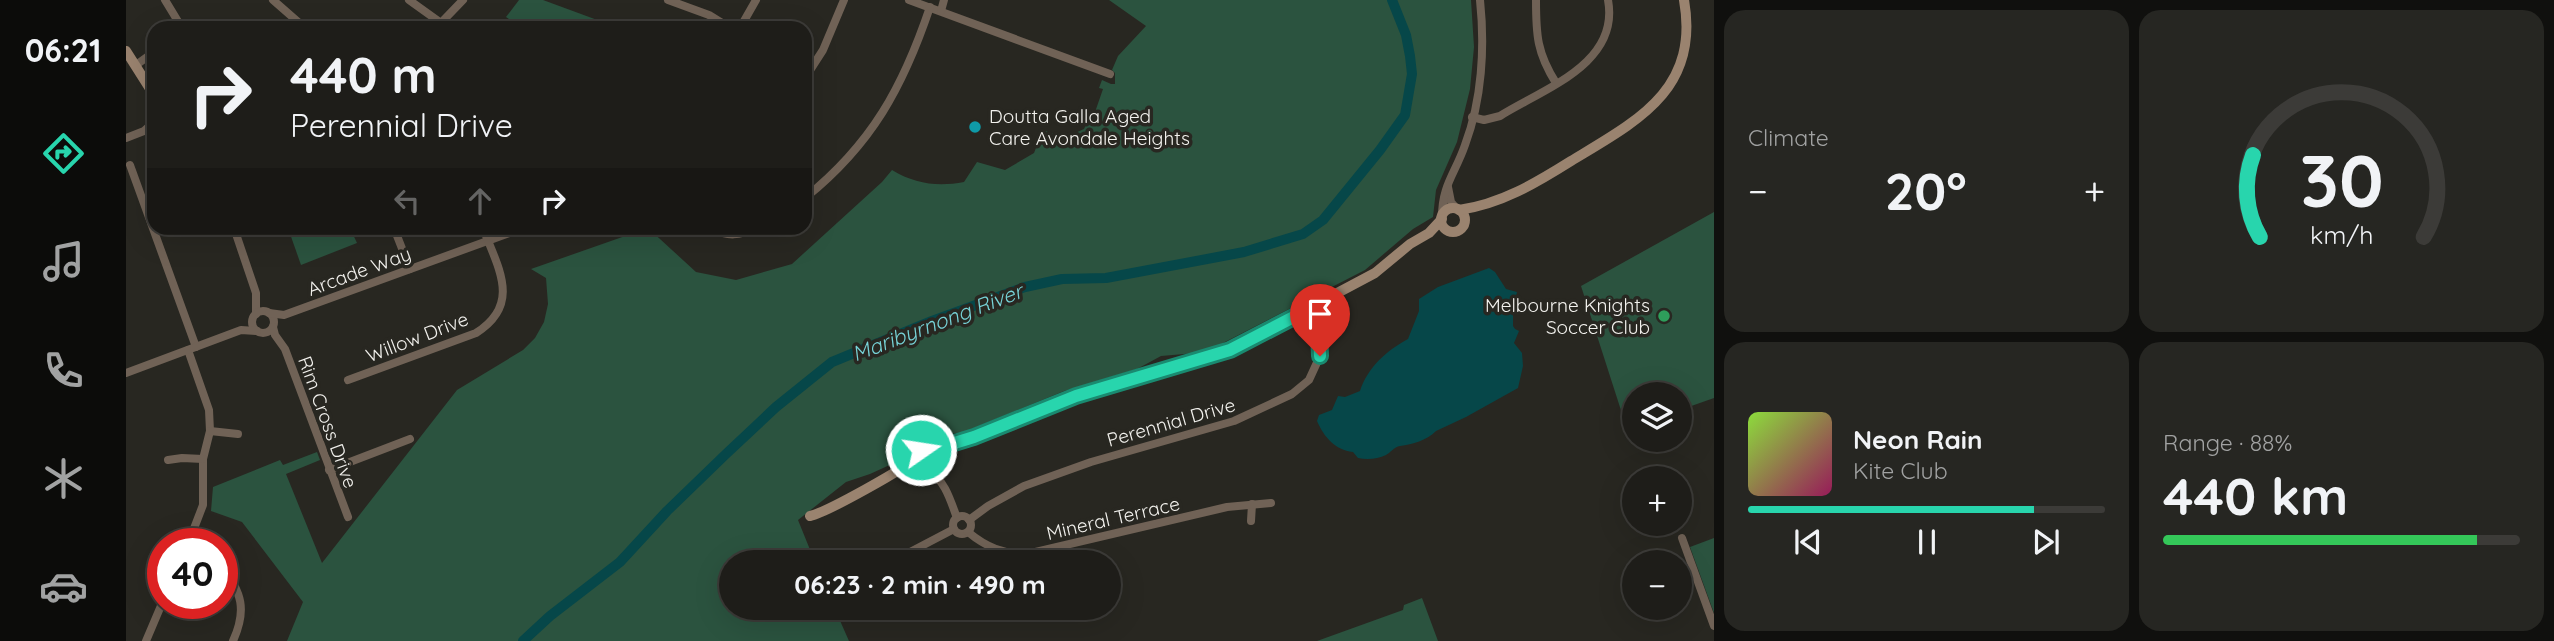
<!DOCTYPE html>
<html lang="en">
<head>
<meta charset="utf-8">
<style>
  :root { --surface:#1e1d19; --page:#262622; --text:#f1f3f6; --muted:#a1a2a2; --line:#3c3b38; --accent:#28d5ad }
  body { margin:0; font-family:Quicksand,sans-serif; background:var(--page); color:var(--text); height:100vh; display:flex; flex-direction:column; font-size:26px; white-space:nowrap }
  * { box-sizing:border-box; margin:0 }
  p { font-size:23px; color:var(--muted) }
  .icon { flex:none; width:38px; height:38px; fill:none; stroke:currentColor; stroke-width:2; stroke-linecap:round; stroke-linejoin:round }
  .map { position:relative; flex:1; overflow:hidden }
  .panel { display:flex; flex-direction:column; gap:10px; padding:10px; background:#10100e; width:840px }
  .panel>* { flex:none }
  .banner { position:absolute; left:21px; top:21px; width:665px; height:214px; border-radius:21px; box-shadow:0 7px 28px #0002,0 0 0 2px var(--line); background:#1e1d19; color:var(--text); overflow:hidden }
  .fabs { position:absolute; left:1496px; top:382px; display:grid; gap:14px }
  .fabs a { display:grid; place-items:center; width:70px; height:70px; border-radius:50%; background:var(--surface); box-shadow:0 7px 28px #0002,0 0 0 2px var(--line); font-size:35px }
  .speed { position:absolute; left:21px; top:528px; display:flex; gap:14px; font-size:35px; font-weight:700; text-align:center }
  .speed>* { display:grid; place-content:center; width:91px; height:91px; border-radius:50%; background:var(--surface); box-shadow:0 7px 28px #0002,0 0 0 2px var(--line); line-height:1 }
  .speed .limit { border:10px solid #d22; background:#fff; color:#111 }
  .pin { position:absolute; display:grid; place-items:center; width:60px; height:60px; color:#fff; margin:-72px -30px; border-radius:50% 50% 50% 0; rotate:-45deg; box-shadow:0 0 7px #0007 }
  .pin .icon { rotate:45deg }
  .me { position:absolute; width:77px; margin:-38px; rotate:77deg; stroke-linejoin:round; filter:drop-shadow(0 0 5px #0008) }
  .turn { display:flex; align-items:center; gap:24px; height:147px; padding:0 28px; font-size:32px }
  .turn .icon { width:91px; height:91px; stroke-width:2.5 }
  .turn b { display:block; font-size:49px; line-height:60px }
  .lanes { display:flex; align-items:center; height:66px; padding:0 28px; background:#0003; justify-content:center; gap:35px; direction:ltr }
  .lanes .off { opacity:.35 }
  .big { font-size:52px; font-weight:700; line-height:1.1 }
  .panel .tile { flex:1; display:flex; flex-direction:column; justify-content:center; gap:10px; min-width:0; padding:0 24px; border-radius:21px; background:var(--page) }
  .panel .dial { align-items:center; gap:0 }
  .dial svg { height:182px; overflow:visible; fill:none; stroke:var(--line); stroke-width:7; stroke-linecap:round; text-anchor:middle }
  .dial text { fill:var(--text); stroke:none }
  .song { display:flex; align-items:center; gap:21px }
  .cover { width:84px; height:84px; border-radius:10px; background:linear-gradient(135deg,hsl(90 70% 55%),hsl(330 70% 35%)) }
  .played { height:7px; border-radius:4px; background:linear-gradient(90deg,var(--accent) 80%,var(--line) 80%) }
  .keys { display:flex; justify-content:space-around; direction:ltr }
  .heat { display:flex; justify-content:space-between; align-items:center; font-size:38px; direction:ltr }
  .charge { height:10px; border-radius:5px; background:linear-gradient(90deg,#34c759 88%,var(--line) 0) }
  .panel .tiles { flex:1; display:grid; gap:10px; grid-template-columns:repeat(2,1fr) }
  .trip { position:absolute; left:593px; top:550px; width:402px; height:70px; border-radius:35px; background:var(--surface); box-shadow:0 7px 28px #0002,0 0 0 2px var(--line); font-weight:700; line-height:70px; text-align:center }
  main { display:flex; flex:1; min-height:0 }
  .menu { display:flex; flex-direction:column; width:126px; justify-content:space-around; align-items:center; background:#0c0c0a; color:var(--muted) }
  .menu .icon { width:49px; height:49px }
  .menu .active { color:var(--accent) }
  .menu b { font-size:32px; color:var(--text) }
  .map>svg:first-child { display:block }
</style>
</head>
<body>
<main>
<nav class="menu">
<b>06:21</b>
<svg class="icon active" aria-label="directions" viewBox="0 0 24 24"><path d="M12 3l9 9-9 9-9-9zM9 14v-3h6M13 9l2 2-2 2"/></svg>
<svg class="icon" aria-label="music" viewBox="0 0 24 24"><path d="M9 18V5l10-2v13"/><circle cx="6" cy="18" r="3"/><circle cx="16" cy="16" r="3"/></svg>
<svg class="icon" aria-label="phone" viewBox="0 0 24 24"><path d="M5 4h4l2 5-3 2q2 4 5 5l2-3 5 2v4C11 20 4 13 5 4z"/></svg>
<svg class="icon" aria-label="climate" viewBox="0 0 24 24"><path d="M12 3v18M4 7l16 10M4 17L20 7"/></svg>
<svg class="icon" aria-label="car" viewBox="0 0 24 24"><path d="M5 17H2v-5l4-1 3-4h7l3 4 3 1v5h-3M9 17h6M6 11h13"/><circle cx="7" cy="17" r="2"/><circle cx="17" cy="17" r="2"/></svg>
</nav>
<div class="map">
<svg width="1588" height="641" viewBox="0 0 1588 641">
  <rect width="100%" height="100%" fill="#282721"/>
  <g fill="#2b533f">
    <polygon points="393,0 417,0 493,28 396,28 380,17"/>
    <path d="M983 0H1345L1348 47 1344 89 1331 142 1310 190 1307 217 1287 229 1239 270 1095 344 1070 353 1035 356 1011 369 938 391 838 432 794 439 779 458 744 474 720 482 672 520 689 562H606V607H708L723 641H161L177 602 116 522 85 511 87 487 154 460 157 465 191 452 194 460 160 474 196 563 331 390 397 350 409 338 418 322 422 304 420 278 405 269 522 228 570 272 610 280 666 264 756 182 766 170C789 184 812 187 838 182L851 162 879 170 908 153 917 130 938 138 958 129 965 114 968 115 977 89 973 88 976 80 985 84H989V73L986 70 992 56 1020 26Z"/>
    <polygon points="1588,212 1588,398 1554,410 1554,394 1508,394 1508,427 1501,429 1455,286"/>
    <polygon points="162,228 224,228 231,243 175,265"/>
    <polygon points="1588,538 1588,613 1564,547"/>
    <polygon points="1296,598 1312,641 1191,641 1277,610 1278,605"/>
  </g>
  <path fill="#064749" d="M1363 268 1369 272 1380 289 1391 292 1387 309V326L1389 329 1393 331 1388 343 1396 353 1397 366 1392 388 1340 417 1310 431C1300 441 1287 444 1274 446 1268 447 1264 453 1260 455 1252 459 1241 460 1232 458L1227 452C1209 450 1198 437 1191 421L1193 415 1206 410 1212 396 1219 397 1234 391C1242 367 1260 351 1282 339L1293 311V299L1312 287Z"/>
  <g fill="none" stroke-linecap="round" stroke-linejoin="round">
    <polyline stroke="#064749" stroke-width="10" points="397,641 424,616 494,562 541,511 600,454 650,407 706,362 806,321 899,287 936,279 980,278 1118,252 1177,234 1197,220 1254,150 1279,115 1286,74 1284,56 1280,35 1266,0"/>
    <g stroke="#706256" stroke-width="8">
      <polyline points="39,0 56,28"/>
      <polyline points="147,0 179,28"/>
      <polyline points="283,0 322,28"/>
      <polyline points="542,0 583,15 604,28"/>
      <polyline points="783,0 984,74"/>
      <path d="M1410 0C1410 35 1411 53 1430 83"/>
      <polyline points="815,11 818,0"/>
      <polyline points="310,28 337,0"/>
      <polyline points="614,28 630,0"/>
      <polyline points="10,65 28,52"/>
      <polyline points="679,78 697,50 718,0"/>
      <path d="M1346 117 1358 120 1374 116C1417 89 1494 64 1482 0"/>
      <polyline points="0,138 18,131 28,122"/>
      <polyline points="4,165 70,347"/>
      <polyline points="1322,187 1325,202 1331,209"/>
      <path d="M679 198C746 144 777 87 804 7"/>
      <path d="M1316 217C1316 185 1329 174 1339 145 1356 100 1359 47 1354 0"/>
      <polyline points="108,228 130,293 130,314"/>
      <polyline points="268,228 284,269"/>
      <path d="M585 228C601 237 614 236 631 228"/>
      <circle cx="137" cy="322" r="11"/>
      <polyline points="143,313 158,315 397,228"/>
      <polyline points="147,327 149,335 159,349 222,517"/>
      <polyline points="62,350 83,410 84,431 77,459 77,505 62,544"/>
      <polyline points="0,373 115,330 131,331"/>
      <path d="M222 380 350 333C396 304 372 268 357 228"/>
      <polyline points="84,431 112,434"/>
      <polyline points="42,460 56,458 77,459"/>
      <polyline points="203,470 284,439"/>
      <path d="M803 471C819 480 825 502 831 518"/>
      <circle cx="836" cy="525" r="9"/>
      <polyline points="843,520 862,506 898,486 965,462 1108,421 1166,394 1183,380 1194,356 1193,331 1183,309"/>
      <polyline points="1125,521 1126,504"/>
      <path d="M842 532C860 547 877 554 901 554L1101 507 1145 503"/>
      <polyline points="65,537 77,544"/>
      <polyline points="1556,538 1588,626"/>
      <polyline points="921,550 924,562"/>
      <polyline points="765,562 828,529"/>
      <path d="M96 566C116 593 121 610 107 641"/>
      <polyline points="20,641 37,601"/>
    </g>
    <g stroke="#9a836f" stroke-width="10">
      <polyline points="0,51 28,95"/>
      <circle cx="1327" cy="220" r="12"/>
      <path d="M1333 210C1375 204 1410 183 1445 161 1511 121 1574 90 1558 0"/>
      <polyline points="811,446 848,437 950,396 1104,350 1249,273 1284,244 1303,233 1316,219"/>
      <path d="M778 470C783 469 789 467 794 467 803 469 806 473 815 467L819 456 811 446C801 443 794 449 793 459L800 469"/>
      <path d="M684 516C699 513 783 467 793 455"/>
    </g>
  </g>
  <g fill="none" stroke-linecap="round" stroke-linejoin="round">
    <defs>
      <polyline id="route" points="795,450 802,446 822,445 848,437 950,396 1104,350 1183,309 1193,331 1194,356"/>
    </defs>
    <use href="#route" stroke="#1a8a70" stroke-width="18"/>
    <use href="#route" stroke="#28d5ad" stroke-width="12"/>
  </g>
  <circle fill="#0f9aa8" stroke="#282721" stroke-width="2.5" cx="849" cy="127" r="7"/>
  <circle fill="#2e9e5b" stroke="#282721" stroke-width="2.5" cx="1538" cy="316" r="7"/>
  <g text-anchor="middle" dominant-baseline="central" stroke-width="7" stroke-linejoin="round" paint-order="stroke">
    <g font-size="19" fill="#f3f2ee" stroke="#282721" text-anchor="start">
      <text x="863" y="116">Doutta Galla Aged<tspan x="863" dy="22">Care Avondale Heights</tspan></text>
      <text x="1524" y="305" text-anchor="end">Melbourne Knights<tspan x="1524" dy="22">Soccer Club</tspan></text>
    </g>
    <g font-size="19" fill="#f3f2ee" stroke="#282721">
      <text transform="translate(233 271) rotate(-20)">Arcade Way</text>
      <text transform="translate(291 337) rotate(-21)">Willow Drive</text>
      <text transform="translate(202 422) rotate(70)">Rim Cross Drive</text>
      <text transform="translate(1045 422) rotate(-16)">Perennial Drive</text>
      <text transform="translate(987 518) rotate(-13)">Mineral Terrace</text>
    </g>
    <g font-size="21" font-style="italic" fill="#77d4d8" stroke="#282721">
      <text transform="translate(811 322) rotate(-21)">Maribyrnong River</text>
    </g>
  </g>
</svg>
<div class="fabs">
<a><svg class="icon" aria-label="layers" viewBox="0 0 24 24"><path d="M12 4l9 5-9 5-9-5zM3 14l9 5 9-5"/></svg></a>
<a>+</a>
<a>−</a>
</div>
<div class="speed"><div class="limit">40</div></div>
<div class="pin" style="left:1194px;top:356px;background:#d93025"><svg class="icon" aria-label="arrive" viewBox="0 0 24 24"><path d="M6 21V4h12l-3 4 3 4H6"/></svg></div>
<svg class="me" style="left:795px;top:450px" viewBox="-20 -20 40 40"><circle r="17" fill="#28d5ad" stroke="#fff" stroke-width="3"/><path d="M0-11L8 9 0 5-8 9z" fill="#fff"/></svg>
<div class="trip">06:23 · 2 min · 490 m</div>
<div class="banner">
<div class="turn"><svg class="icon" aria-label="right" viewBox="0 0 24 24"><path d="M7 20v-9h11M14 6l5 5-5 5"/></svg><div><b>440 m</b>Perennial Drive</div></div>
<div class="lanes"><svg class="icon off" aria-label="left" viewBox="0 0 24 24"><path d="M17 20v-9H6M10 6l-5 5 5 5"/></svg><svg class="icon off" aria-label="ahead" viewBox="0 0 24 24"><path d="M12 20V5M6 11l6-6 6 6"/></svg><svg class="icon" aria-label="right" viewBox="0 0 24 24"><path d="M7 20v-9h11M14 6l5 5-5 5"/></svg></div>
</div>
</div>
<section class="panel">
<div class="tiles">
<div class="tile"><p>Climate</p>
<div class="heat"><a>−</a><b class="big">20°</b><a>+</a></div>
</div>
<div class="tile dial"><svg viewBox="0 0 100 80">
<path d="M14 69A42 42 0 1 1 86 69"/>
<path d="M14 69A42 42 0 0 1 11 33" stroke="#28d5ad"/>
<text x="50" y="56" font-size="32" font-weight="700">30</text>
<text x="50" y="72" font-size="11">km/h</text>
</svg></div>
<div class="tile">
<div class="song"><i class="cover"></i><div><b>Neon Rain</b><p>Kite Club</p></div></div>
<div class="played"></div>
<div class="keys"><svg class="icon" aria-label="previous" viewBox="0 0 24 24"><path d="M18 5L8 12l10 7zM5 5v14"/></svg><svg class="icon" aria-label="pause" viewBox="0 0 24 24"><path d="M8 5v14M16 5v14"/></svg><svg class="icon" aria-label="next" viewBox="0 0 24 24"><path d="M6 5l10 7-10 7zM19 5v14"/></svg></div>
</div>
<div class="tile"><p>Range · 88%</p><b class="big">440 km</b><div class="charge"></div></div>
</div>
</section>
</main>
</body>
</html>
